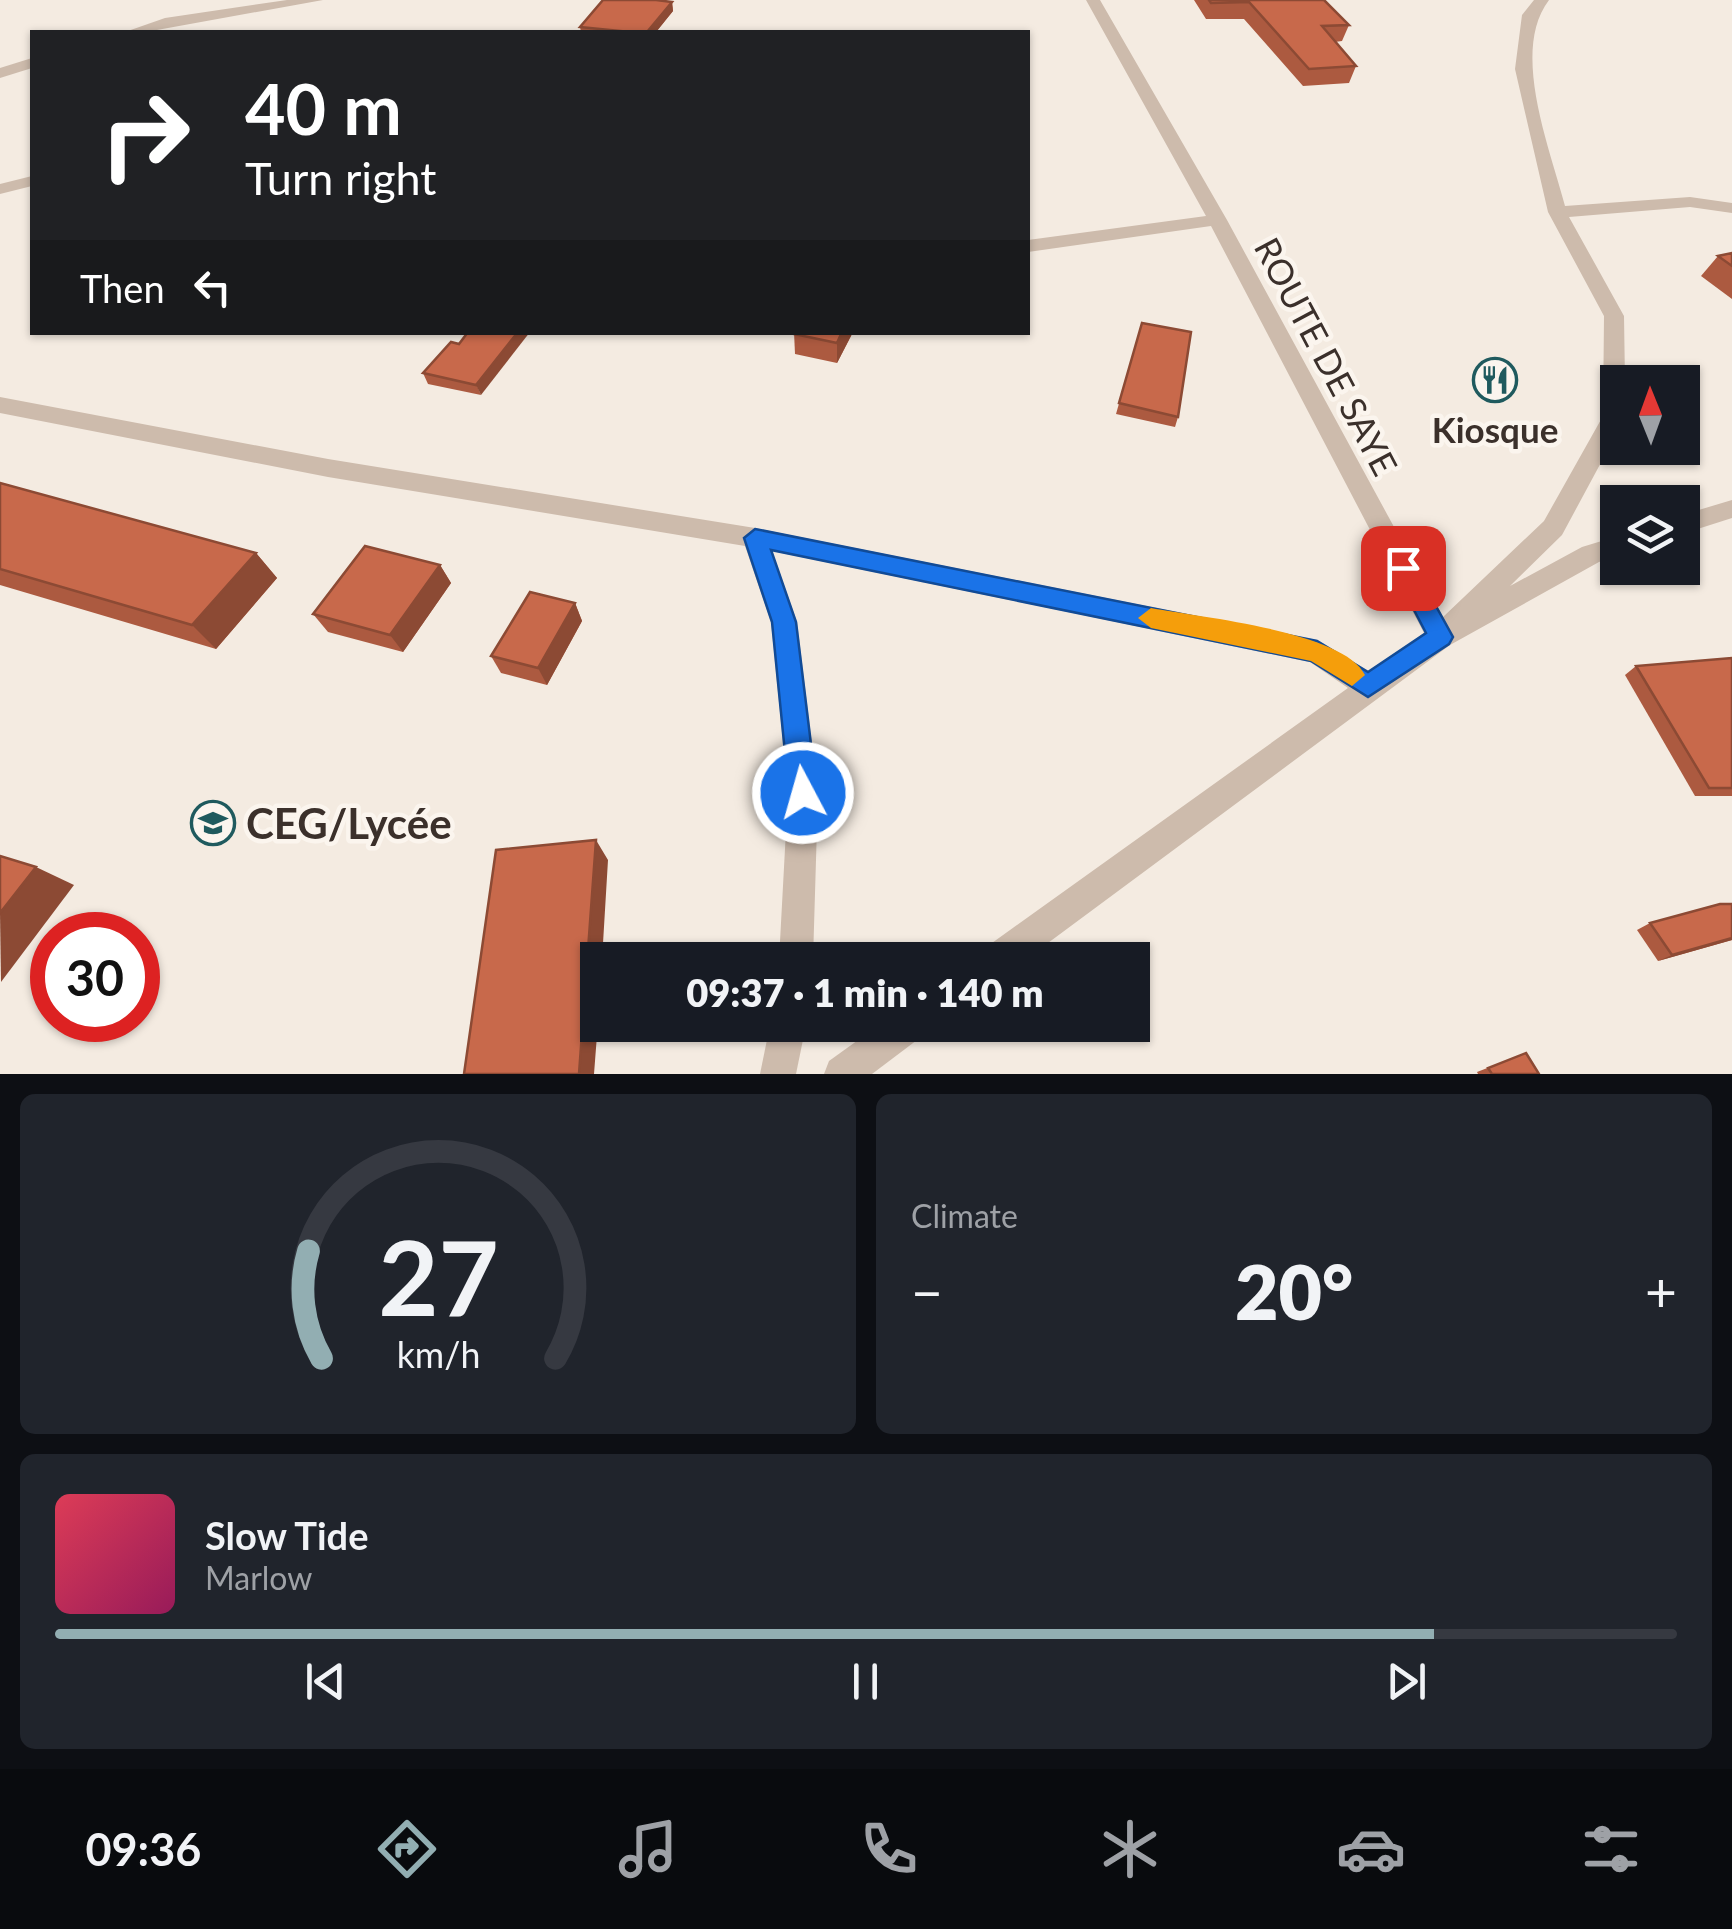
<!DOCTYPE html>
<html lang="en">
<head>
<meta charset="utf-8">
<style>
  :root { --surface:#171b24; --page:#20242c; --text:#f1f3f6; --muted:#9ea1a6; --line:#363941; --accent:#92aeb2 }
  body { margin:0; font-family:Lato,sans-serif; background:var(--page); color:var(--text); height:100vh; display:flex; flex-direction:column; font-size:38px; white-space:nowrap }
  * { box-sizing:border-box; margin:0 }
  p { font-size:32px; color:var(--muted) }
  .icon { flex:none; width:55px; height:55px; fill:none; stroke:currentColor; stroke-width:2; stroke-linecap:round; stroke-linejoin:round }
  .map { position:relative; height:1074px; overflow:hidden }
  .side { display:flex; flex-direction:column; gap:20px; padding:20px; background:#0d0f14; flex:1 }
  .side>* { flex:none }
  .banner { position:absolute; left:30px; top:30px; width:1000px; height:305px; border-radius:0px; box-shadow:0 2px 8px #0004; background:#202124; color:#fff; overflow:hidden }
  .needle { width:65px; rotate:359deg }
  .controls { position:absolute; left:1600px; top:365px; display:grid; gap:20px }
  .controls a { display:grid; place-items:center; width:100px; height:100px; border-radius:0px; background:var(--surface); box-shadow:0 2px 8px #0004; font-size:50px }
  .speed { position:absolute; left:30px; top:912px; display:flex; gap:20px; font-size:50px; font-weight:700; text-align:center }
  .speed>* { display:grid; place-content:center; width:130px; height:130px; border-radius:50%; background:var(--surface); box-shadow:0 2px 8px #0004; line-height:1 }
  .speed .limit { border:15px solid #d22; background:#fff; color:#111 }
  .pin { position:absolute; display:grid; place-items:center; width:85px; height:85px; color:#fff; margin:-42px; border-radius:20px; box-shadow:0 5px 15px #0006 }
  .me { position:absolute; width:110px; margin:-55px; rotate:354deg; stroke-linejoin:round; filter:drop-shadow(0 0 8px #0008) }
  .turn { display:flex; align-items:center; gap:35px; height:210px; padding:0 50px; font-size:45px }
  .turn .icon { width:130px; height:130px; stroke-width:2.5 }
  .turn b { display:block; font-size:70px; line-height:85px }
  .then { display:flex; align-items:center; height:95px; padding:0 50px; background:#0003; gap:20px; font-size:38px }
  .big { font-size:75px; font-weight:800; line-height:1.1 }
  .side .card { flex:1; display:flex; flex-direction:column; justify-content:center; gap:15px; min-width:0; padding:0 35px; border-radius:15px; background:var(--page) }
  .side .dial { align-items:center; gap:0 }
  .dial svg { height:260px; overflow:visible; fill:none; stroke:var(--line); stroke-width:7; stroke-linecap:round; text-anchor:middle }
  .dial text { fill:var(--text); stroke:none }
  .song { display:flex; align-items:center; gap:30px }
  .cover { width:120px; height:120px; border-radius:15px; background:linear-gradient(135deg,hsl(350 70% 55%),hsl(330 70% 35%)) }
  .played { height:10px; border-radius:5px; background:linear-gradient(90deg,var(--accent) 85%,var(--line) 85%) }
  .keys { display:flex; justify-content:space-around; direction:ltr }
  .heat { display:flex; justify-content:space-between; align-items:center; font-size:55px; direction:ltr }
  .side .tiles { flex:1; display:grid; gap:20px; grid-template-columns:1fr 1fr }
  .card:last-child { grid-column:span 2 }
  .trip { position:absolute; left:580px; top:942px; width:570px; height:100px; border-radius:0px; background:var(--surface); box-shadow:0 2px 8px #0004; font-weight:800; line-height:100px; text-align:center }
  .tab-bar { display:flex; height:160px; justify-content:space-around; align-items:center; background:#090b0e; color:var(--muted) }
  .tab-bar .icon { width:70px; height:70px }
  .tab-bar .active { color:var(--accent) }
  .tab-bar b { font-size:45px; color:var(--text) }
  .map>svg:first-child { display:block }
</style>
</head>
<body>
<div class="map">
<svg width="1732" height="1074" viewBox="0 0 1732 1074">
  <rect width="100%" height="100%" fill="#f4ebe1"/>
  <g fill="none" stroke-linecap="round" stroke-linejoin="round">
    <g fill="#cdbbac" fill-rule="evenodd">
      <polygon points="287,0 323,0 146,32 125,32 165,18"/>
      <path d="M1086 0H1100L1227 220 1443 617 1544 521 1603 416 1604 316 1548 212 1515 69 1522 15 1534 0H1549C1510 51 1550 148 1565 206L1690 197 1732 203V213L1690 207 1569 217 1624 316 1625 382H1618V431L1562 535 1510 586 1582 547 1618 536V556L1599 562 1450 645 1025 960H980L985 948 1348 688 1310 662 772 551 797 622 818 793 813 960H779L788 793 771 622 745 546 328 477 0 413V397L328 459 755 528 1317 640 1370 672 1424 633 1211 226 1028 252V240L1206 216Z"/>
      <polygon points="32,58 32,68 0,78 0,68"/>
      <polygon points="32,176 32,186 0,194 0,184"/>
      <polygon points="1732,500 1732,518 1682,534 1682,515"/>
      <polygon points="770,1025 806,1025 796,1074 760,1074"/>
      <polygon points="879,1025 927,1025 921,1037 872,1074 824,1074 829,1061"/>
    </g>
  </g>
  <g fill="#ac5a40">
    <polygon points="1194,0 1324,0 1349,25 1342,41 1335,42 1356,66 1349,83 1303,86 1244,19 1206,19"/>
    <polygon points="672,2 673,11 656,32 581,32 580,27"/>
    <polygon points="1732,253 1732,299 1701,276 1718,256"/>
    <polygon points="1142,323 1178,417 1175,427 1116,414"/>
    <polygon points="794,332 853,332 837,363 795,354"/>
    <polygon points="459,344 481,395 428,384 423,373"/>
    <polygon points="0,483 256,553 277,578 216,649 0,585"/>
    <polygon points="440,565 451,583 403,652 328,632 313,614"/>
    <polygon points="575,603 582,621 547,685 501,673 491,656"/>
    <polygon points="1732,658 1732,796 1695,796 1625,675 1636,666"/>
    <polygon points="1732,904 1732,940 1658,961 1637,930 1650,923"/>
    <polygon points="1526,1053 1539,1074 1478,1074 1477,1072"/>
  </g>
  <g fill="#8c4a34">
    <polygon points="672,2 673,11 656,32 647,32"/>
    <polygon points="518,332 530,332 481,395 476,385"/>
    <polygon points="842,332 853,332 837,363 837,343"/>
    <polygon points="256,553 277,578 216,649 192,625"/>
    <polygon points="440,565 451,583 403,652 390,635"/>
    <polygon points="575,603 582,621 547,685 538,668"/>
    <polygon points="596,840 608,860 602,960 598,960 598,1022 594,1074 579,1074"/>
    <polygon points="36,867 74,885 1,982 0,913"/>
    <polygon points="1732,938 1732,940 1658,961 1672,955"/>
  </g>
  <g fill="#c8694b" stroke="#8c4a34" stroke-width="2.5">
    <polygon points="603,0 656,0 672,2 647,32 630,32 580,27"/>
    <polygon points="1209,0 1324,0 1349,25 1322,26 1356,66 1309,69 1249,2 1211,3"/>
    <polygon points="1732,253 1732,266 1718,256"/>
    <polygon points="1142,323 1191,332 1178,417 1119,403"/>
    <polygon points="468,332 518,332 476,385 423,373 451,342 459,344"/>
    <polygon points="794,332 842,332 837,343 794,334"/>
    <polygon points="0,483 256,553 192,625 0,569"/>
    <polygon points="365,546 440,565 390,635 313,614"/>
    <polygon points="530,592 575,603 538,668 491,656"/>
    <polygon points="1732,658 1732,788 1709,788 1636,666"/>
    <polygon points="596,840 579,1074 464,1074 496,850"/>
    <polygon points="0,856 36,867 0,913"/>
    <polygon points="1720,904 1732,904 1732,938 1672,955 1650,923"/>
    <polygon points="1526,1053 1539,1074 1492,1074 1488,1068"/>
  </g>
  <polygon fill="#1a73e8" stroke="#114b97" stroke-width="2.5" points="755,529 1317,641 1368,672 1426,633 1392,568 1403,558 1411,561 1453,637 1449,644 1368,697 1311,661 771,550 796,622 817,793 813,803 803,806 793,803 789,793 772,622 744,538"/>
  <path fill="#f59e0b" d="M1151 608C1198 617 1344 631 1365 675L1352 686 1311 661 1151 628 1138 618Z"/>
  <defs>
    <symbol id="restaurant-ring" viewBox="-11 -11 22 22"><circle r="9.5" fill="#fbf5ee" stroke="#1f5a5e" stroke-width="1.5"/><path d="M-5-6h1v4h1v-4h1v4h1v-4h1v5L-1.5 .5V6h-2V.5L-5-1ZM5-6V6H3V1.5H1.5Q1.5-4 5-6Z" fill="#1f5a5e"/></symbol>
    <symbol id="school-ring" viewBox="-11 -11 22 22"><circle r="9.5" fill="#fbf5ee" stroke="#1f5a5e" stroke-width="1.5"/><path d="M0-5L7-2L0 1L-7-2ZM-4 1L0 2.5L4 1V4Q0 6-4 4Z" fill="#1f5a5e"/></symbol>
  </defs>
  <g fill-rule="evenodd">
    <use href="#restaurant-ring" x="1470" y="355" width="50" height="50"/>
    <use href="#school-ring" x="188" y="798" width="50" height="50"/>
  </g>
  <g text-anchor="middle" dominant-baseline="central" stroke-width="9" stroke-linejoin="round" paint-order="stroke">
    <g font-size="35" fill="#3b302b" stroke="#fbf5ee">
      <text transform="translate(1327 356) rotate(62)">ROUTE DE SAYE</text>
    </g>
    <g font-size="35" font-weight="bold" fill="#3b302b" stroke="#fbf5ee">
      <text x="1495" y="429">Kiosque</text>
    </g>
    <g font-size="42" font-weight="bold" fill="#3b302b" stroke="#fbf5ee" text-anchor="start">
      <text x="246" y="823">CEG/Lycée</text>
    </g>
  </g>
</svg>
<div class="controls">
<a><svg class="needle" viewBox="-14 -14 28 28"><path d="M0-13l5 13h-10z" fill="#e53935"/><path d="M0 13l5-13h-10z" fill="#9ea1a6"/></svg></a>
<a><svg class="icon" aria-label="layers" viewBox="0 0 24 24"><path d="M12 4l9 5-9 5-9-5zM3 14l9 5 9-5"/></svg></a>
</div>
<div class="speed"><div class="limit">30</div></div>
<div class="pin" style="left:1403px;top:568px;background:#d93025"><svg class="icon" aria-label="arrive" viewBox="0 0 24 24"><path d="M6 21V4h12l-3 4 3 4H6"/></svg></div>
<svg class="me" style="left:803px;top:793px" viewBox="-20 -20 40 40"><circle r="17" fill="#1a73e8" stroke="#fff" stroke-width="3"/><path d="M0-11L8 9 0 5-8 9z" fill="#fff"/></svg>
<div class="trip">09:37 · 1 min · 140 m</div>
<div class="banner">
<div class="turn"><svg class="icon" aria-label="right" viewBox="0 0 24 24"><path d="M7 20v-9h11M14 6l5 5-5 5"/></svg><div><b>40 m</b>Turn right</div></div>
<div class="then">Then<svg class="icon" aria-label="left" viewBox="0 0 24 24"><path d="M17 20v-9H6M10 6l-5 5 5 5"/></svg></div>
</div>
</div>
<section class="side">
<div class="tiles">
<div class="card dial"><svg viewBox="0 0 100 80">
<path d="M14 69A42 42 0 1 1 86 69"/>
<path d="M14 69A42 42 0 0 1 10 36" stroke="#92aeb2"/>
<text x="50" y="56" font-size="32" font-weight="700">27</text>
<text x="50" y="72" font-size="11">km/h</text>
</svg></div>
<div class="card"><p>Climate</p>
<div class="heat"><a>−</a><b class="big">20°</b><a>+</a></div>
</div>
<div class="card">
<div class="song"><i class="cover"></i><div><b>Slow Tide</b><p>Marlow</p></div></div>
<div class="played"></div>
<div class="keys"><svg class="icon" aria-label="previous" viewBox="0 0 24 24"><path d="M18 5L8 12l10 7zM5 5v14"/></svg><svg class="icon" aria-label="pause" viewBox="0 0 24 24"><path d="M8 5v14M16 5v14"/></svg><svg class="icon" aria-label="next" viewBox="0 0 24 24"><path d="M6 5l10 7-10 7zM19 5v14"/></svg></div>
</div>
</div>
</section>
<nav class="tab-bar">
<b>09:36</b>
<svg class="icon active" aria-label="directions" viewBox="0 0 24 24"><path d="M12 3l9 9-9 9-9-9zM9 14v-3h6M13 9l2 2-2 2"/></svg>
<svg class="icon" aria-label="music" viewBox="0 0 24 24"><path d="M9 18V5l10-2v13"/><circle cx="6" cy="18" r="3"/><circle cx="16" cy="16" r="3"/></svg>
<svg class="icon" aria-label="phone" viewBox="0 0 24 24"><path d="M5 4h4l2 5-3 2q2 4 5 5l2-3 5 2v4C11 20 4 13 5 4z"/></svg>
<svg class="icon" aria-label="climate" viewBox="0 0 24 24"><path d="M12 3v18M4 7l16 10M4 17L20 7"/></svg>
<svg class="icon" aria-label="car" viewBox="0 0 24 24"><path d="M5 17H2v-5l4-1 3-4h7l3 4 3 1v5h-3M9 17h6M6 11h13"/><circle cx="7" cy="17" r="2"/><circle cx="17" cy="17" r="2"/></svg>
<svg class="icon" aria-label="filters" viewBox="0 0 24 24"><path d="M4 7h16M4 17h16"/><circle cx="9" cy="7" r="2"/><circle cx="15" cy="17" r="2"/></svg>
</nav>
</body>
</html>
